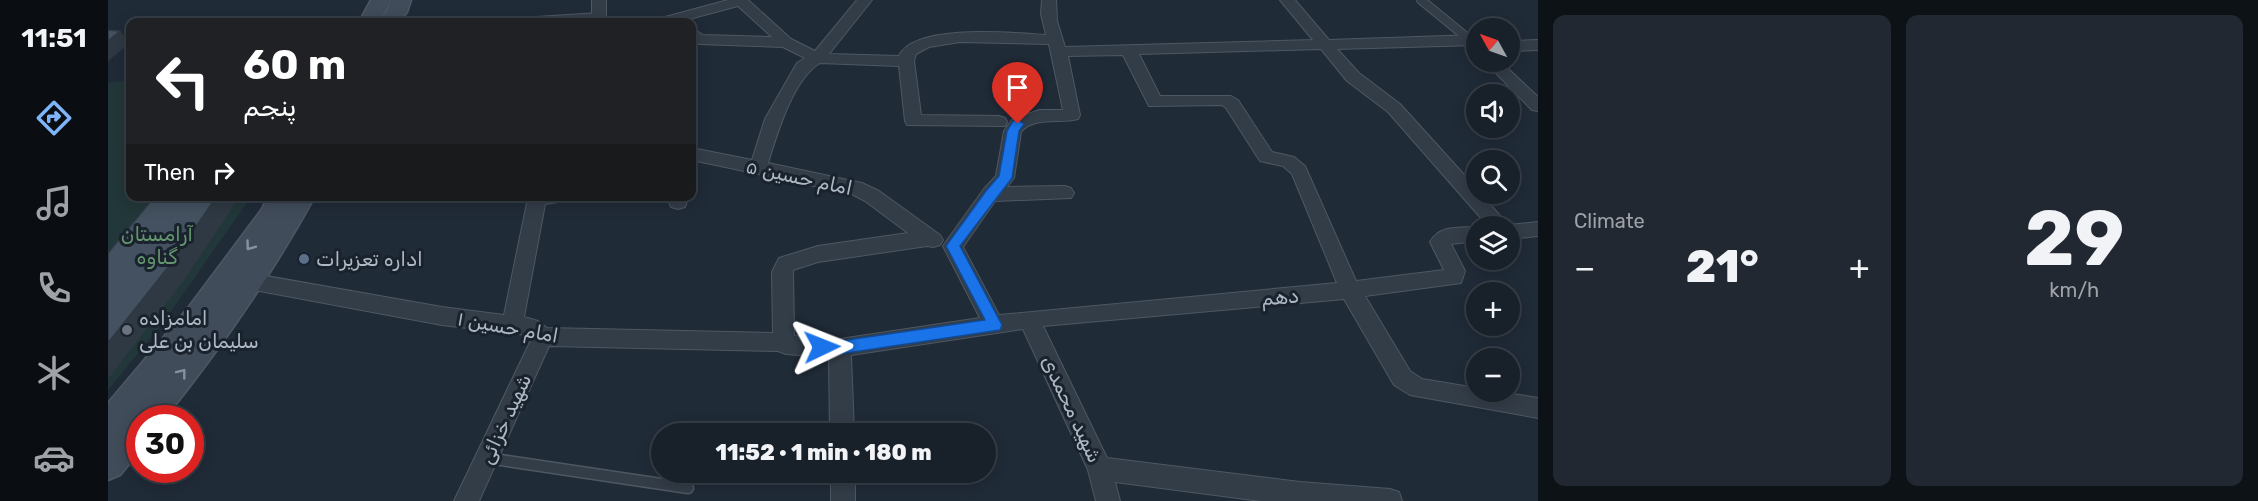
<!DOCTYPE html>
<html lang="en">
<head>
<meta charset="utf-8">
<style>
  :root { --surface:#18202a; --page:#212832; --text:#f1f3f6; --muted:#9fa3a8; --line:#363e47; --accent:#7eb5f9 }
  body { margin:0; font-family:Rubik,"Noto Sans Arabic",sans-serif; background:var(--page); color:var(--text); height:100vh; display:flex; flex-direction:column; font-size:22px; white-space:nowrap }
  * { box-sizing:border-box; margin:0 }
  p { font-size:20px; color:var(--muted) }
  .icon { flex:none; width:33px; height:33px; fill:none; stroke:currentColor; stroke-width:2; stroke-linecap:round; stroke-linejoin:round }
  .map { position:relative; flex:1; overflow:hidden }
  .details { display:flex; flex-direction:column; gap:15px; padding:15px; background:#0d1217; width:720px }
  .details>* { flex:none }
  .guide { position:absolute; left:18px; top:18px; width:570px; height:183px; border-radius:12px; box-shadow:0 3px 15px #0003,0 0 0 2px var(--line); background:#202124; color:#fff; overflow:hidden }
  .needle { width:39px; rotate:310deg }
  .controls { position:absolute; left:1358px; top:18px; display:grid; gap:12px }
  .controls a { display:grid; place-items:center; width:54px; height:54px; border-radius:50%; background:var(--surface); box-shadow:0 3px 15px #0003,0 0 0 2px var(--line); font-size:30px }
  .speed { position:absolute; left:18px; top:405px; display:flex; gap:12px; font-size:30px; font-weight:700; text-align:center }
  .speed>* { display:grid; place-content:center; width:78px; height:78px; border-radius:50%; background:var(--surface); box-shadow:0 3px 15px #0003,0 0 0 2px var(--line); line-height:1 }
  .speed .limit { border:9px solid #d22; background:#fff; color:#111 }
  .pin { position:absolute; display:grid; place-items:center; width:51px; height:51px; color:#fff; margin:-62px -26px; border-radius:50% 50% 50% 0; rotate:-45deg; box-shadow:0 0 6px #0007 }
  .pin .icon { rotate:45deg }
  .me { position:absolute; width:66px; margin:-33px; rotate:88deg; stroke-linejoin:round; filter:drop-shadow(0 0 4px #0008) }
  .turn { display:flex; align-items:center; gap:21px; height:126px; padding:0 18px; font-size:27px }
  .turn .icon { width:78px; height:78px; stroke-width:2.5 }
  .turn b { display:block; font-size:42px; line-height:51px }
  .then { display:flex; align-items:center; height:57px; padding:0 18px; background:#0003; gap:12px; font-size:22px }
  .big { font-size:45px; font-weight:800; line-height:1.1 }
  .details .card { flex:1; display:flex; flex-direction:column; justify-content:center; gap:9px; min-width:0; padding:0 21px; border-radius:12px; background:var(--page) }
  .details .dial { align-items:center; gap:0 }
  .dial b { font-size:78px; line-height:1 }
  .heat { display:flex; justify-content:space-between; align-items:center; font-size:33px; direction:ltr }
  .details .tiles { flex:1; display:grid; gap:15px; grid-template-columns:repeat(2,1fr) }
  .trip { position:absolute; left:543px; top:423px; width:345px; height:60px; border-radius:30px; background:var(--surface); box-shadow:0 3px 15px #0003,0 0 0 2px var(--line); font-weight:800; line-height:60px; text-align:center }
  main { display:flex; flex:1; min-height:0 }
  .tab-bar { display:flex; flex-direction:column; width:108px; justify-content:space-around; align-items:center; background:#0a0d11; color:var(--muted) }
  .tab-bar .icon { width:42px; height:42px }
  .tab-bar .on { color:var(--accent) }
  .tab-bar b { font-size:27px; color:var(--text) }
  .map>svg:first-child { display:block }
</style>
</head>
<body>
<main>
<nav class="tab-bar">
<b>11:51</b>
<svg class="icon on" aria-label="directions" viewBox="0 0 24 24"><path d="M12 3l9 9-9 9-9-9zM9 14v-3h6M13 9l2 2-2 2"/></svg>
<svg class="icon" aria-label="music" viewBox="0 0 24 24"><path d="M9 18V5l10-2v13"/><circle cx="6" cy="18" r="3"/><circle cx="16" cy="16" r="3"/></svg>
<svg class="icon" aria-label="phone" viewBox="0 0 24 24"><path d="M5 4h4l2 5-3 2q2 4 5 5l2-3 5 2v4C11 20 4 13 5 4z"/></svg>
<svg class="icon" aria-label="climate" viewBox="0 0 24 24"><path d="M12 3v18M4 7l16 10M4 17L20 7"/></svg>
<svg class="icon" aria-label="car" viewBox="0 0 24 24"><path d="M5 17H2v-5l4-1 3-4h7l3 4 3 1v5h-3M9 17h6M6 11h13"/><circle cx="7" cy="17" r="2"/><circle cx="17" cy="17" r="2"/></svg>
</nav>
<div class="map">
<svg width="1430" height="501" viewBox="0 0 1430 501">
  <rect width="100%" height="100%" fill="#202b38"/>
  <polygon fill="#223739" points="22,80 22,196 143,197 54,324 0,390 0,83"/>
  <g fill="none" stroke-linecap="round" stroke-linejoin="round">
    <defs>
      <g id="lane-far1">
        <polyline points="1313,0 1362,40"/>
        <polyline points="413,22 491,17"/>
      </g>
      <polyline id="lane" points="379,458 580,488"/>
      <g id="street">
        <rect x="484" y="0" width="14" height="22"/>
        <path d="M620 0H640L683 39 707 51 749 0H764L721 54 791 56C806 23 906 33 938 35L933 14 934 0H948L949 21 957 47 1205 40 1172 0H1187L1221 40 1368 35V45L1229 49 1251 73 1292 104 1368 188V194H1373L1400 225 1430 222V236L1401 239V226H1380L1280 112 1239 81 1213 49 1031 54 1052 96H1123L1130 100 1164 152 1186 157 1197 166 1248 281 1336 270 1322 242C1331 225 1351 228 1368 227V241L1343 244 1357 271 1353 283 1257 296 1302 371 1314 379 1368 388V392H1392L1430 398V418L1302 395 1286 385 1236 299 935 326 999 458 1192 482 1282 489 1291 492 1294 501H1153L1007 482 1012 501H988L980 470 915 329 743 355 746 434H722L721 357 678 354 670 351 441 346 371 501H346L423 340 418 335 334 325 141 289 134 287 131 281 134 275 141 273 334 307 396 315 420 198 458 196 456 201 437 204 416 317 430 321 439 328 665 333 664 272 671 258 710 246 800 233 757 201 744 194 584 160V148L644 160 657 119 689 63 697 58 675 47 591 44 584 40V28L595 35 664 37 630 6 570 22H548L550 19ZM852 42 941 44 955 110H931L904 120 896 131 888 176 876 189 835 246 872 318 732 339 686 336 685 270 710 262 819 246 825 247 832 245 835 240 832 235 771 191 754 183 660 163C669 134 685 79 712 63L791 66 797 121 799 125 897 126 899 122 897 118 891 116 813 115 806 61 808 54 821 47ZM1015 55 1041 106 1114 105 1118 108 1152 161 1175 166 1184 174 1229 283 891 315 855 247 887 201 963 198 966 193 963 188 957 186 899 187 906 178 913 132C926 116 952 124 970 119L972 115 960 56Z"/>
        <polygon points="1430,40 1430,50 1401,51 1401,41"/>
        <polygon points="1377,62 1393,62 1430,97 1430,111 1424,110"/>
        <polygon points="563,196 581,196 577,207 570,209 563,207 561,202"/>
        <rect x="723" y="472" width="24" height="29"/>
      </g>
      <g id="secondary">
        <polygon points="263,0 283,0 273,19 279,11 283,0 303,0 299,12 291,22 251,22"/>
        <path d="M160 196H207C164 275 113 348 57 418H32V451L12 475 0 480V403L80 308 154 209Z"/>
      </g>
    </defs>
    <use href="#lane-far1" stroke="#4e5863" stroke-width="10"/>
    <use href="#lane" stroke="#4e5863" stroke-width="13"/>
    <use href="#street" stroke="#4e5863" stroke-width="2"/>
    <use href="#secondary" stroke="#4e5863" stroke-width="3"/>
    <use href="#lane-far1" stroke="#333d48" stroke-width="8"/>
    <use href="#lane" stroke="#333d48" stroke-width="10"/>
    <use href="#street" fill="#333d48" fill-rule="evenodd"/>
    <use href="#secondary" fill="#414c5b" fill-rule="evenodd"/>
  </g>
  <g fill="#2f3943">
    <polygon points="12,31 22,43 0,61 0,41"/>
    <polygon points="109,196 132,196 76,280 0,379 0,343"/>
  </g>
  <g fill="#435160" stroke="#2f3943" stroke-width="1.5">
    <polygon points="0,30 12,31 0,41"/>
    <polygon points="47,196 109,196 61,266 0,343 0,253"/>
  </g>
  <defs><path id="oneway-chevron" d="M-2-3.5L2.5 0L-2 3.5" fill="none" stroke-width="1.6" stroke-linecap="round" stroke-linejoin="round" transform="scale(1.5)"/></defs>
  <g stroke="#8792a0">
    <use href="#oneway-chevron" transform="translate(142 246) rotate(126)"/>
    <use href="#oneway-chevron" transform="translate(74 373) rotate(-52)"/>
  </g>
  <polygon fill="#1a73e8" stroke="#114b97" stroke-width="1.5" points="910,120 916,124 911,131 904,178 852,246 894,325 892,330 732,354 709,351 706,347 709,342 732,341 877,320 838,246 878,191 891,176 899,131 905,121"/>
  <circle fill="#5c6f8a" stroke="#19222d" stroke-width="2" cx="196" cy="259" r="6"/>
  <circle fill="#6b7280" stroke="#19222d" stroke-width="2" cx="19" cy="330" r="6"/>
  <g text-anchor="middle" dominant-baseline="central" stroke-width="6" stroke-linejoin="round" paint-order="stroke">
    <g font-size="20" fill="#adb8c5" stroke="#19222d">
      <text transform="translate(691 177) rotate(12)">امام حسین ۵</text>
      <text transform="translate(1172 297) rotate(-5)">دهم</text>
      <text transform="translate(400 327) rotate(10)">امام حسین ۱</text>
      <text transform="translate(964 409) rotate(65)">شهید محمدی</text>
      <text transform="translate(397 419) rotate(-65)">شهید خزائی</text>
    </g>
    <g font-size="20" fill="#65966d" stroke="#19222d">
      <text x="49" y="234">آرامستان<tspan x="49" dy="23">گناوه</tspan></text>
    </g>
    <g font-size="20" fill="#adb8c5" stroke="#19222d" text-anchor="start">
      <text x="208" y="259">اداره تعزیرات</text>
      <text x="31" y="318">امامزاده<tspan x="31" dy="23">سلیمان بن علی</tspan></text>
    </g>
  </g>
</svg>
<div class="controls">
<a><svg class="needle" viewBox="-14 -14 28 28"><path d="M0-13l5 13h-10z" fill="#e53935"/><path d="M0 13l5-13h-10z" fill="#9fa3a8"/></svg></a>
<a><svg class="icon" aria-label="sound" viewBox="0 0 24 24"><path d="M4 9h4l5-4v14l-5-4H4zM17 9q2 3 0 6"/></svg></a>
<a><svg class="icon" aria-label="search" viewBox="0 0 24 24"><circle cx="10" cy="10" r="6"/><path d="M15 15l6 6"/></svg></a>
<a><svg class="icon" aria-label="layers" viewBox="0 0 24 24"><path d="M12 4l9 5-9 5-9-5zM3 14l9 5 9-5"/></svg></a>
<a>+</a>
<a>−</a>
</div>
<div class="speed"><div class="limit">30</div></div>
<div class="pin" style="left:910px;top:124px;background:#d93025"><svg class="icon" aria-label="arrive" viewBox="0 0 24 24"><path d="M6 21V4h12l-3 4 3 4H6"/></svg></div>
<svg class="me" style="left:714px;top:347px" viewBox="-20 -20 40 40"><path d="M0-17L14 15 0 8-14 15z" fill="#1a73e8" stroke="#fff" stroke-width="4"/></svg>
<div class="trip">11:52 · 1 min · 180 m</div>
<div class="guide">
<div class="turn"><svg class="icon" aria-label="left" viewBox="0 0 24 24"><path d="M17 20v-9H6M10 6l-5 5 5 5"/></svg><div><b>60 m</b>پنجم</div></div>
<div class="then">Then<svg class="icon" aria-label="right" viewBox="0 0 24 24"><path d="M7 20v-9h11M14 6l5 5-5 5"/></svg></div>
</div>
</div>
<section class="details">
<div class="tiles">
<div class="card"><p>Climate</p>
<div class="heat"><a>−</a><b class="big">21°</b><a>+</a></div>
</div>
<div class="card dial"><b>29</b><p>km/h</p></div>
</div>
</section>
</main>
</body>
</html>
